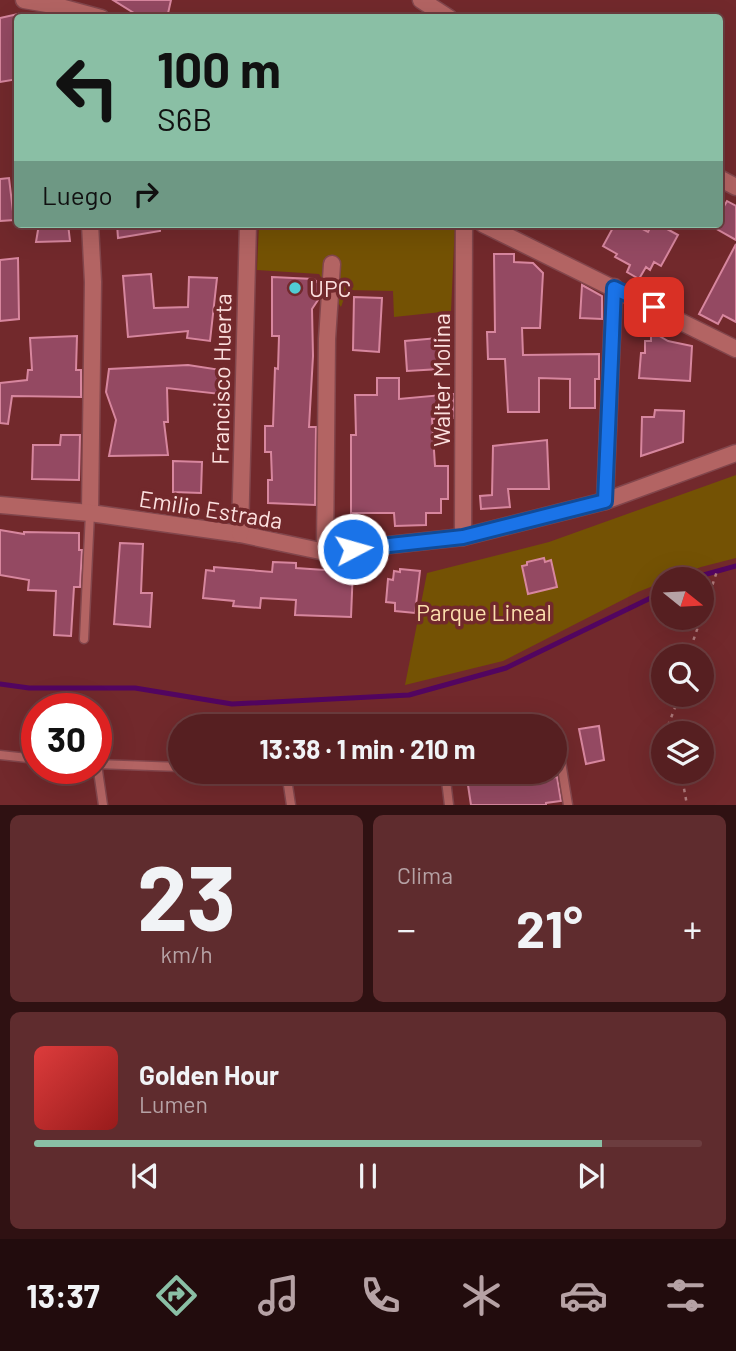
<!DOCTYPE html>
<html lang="es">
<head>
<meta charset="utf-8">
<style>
  :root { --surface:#561f21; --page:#5f2c2e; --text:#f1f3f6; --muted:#b6a2a5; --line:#6c3d3f; --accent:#8abfa5 }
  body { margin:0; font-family:Barlow,sans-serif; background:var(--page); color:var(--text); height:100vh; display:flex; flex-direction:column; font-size:26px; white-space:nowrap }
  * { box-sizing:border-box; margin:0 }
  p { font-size:23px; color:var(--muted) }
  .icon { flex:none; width:38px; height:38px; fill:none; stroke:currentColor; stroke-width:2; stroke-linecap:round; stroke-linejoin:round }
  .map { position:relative; height:805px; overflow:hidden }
  .details { display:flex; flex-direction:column; gap:10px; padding:10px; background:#2f1112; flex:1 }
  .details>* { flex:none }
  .guide { position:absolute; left:14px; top:14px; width:709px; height:214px; border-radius:7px; box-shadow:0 7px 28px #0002,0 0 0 2px var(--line); background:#8abfa5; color:#111; overflow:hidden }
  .needle { width:46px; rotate:108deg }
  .controls { position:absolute; left:651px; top:567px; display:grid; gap:14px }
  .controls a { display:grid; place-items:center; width:63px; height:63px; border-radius:50%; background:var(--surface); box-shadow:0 7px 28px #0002,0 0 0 2px var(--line); font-size:35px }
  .speed { position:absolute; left:21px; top:693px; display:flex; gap:14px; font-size:35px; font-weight:700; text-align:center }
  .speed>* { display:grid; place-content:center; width:91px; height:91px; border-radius:50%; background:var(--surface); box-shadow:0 7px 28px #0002,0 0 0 2px var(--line); line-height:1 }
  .speed .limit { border:10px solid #d22; background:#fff; color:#111 }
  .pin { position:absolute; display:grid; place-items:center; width:60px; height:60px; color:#fff; margin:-30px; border-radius:14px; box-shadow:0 4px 10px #0006 }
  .me { position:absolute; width:77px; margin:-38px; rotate:84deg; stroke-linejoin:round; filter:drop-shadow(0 0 5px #0008) }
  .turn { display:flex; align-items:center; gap:24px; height:147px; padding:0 28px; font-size:32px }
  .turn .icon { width:91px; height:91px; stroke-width:2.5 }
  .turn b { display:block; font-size:49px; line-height:60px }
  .then { display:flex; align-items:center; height:66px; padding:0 28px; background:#0003; gap:14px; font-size:26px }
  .big { font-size:52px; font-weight:700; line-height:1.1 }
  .details .tile { flex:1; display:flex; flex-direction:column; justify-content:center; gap:10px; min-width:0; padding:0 24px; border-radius:10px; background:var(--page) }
  .details .dial { align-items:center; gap:0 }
  .dial b { font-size:91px; line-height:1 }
  .song { display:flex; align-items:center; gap:21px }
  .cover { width:84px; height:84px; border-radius:10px; background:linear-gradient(135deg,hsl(0 70% 55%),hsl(0 70% 35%)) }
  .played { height:7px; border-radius:4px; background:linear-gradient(90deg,var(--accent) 85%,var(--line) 85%) }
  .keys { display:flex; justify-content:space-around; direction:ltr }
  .heat { display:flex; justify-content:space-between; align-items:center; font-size:38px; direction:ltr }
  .details .tiles { flex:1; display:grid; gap:10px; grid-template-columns:1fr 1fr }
  .tile:last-child { grid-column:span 2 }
  .trip { position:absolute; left:168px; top:714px; width:399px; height:70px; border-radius:35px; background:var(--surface); box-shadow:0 7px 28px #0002,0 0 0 2px var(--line); font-weight:700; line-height:70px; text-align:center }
  .menu { display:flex; height:112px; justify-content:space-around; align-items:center; background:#220c0d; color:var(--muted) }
  .menu .icon { width:49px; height:49px }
  .menu .on { color:var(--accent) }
  .menu b { font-size:32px; color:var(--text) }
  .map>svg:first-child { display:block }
</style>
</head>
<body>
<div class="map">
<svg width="736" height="805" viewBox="0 0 736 805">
  <rect width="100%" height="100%" fill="#72292c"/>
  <g fill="#745204">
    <polygon points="259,224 455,224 451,311 394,317 393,291 347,290 341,307 319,274 257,270"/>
    <polygon points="736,475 736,558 701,567 670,579 663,579 663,582 638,592 503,661 405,685 427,573 549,542"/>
  </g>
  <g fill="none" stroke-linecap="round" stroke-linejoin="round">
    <g stroke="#520560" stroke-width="5">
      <polyline points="689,579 736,566"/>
      <polyline points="0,684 29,688 135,688 232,704 409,695 506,668 663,592"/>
    </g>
  </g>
  <g fill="#944962" stroke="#d7869e" stroke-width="2">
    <polygon points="113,0 171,0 167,18 142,18"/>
    <polygon points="18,14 18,79 0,82 0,18"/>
    <polygon points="9,178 14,220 0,221 0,179"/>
    <polygon points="727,201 736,206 736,240 713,227 715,224 719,224 719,215"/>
    <polygon points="39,224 68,224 70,241 36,242"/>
    <polygon points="117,224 160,224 160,231 118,238"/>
    <polygon points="615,224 633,224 648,232 652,224 658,224 678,235 661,266 654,262 650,270 646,267 639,279 627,272 630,265 615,257 617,254 603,246"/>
    <polygon points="736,244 736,322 723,315 718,324 699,314"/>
    <polygon points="494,254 514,254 514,262 533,263 543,273 540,328 522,328 523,355 599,354 599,379 595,379 595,408 570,408 570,379 539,378 539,412 508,412 505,359 488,359 487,332 495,332"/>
    <polygon points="18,258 19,319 0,321 0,260"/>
    <polygon points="151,274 154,308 188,307 189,277 217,278 210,341 187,338 188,331 128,337 123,276"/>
    <polygon points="272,277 314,279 318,283 318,300 312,309 313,356 309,427 316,427 315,505 268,503 268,480 272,480 271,452 265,452 265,426 273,426 275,368 278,369 279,336 272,336"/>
    <polygon points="582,285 602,296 602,319 580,318"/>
    <polygon points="354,297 382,298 379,352 353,350"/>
    <polygon points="651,331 668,341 692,346 690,381 639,378 641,353 645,353 645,341 651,341"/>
    <polygon points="77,336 76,370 81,370 81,397 12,396 8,424 0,423 0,383 27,380 28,370 32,370 30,338"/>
    <polygon points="438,338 440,369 407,371 405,341"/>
    <polygon points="188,365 221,370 220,394 167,388 168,422 164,422 168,455 109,456 116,420 106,392 109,369"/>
    <polygon points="377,378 399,378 399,399 453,394 453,418 432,419 435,466 448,466 448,499 441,499 441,513 426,513 426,525 395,526 394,513 351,513 351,435 356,435 355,395 377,395"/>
    <polygon points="655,410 684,411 683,442 641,456 642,417 654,417"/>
    <polygon points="61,435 80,435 79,480 32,479 33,445 60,445"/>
    <polygon points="547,440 549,489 508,489 510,507 481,509 480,496 492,495 493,446"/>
    <polygon points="173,461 202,462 201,493 173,492"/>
    <polygon points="0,530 24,534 24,532 79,533 79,550 82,550 80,587 74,587 71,636 54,635 56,591 28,590 29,580 0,575"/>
    <polygon points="120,543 143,544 141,593 152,593 150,627 114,624"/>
    <polygon points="544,558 545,562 551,560 557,587 528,594 522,566 527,565 527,562"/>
    <polygon points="273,562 296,563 296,568 339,571 339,567 353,568 351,617 295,615 296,600 261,598 260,608 233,606 234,601 203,598 206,570 214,571 214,567 272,572"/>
    <polygon points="400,569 420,571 415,613 395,611 395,603 386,602 388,579 393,580 394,571 400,572"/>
    <polygon points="599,726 604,760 586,764 579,729"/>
    <polygon points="466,772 541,772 542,779 557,777 561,801 546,803 546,805 471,805"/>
  </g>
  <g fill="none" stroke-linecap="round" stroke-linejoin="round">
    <defs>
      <g id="service">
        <polyline points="84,639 90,513"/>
        <polyline points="555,737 557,737 568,805"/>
        <polyline points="0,755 37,759"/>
        <polyline points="96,764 180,767"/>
        <polyline points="97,764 103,805"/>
        <polyline points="286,772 291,805"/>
        <polyline points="445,772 449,805"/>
      </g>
      <g id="minor">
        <polyline points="24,0 53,5 101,18"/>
        <polyline points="421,0 449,18"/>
        <polyline points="719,178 736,187"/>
        <polyline points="90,224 93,282 90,513"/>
        <polyline points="483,224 736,349"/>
        <polyline points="605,501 614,287"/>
        <polyline points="0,505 90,513 240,534 325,552 463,537 605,501 736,453"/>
        <polyline points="240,534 248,224"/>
        <polyline points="463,537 464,224"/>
        <polyline points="325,552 327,339 332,264"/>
      </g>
    </defs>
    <use href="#service" stroke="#82464c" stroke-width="11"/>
    <use href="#minor" stroke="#82464c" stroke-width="19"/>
    <g stroke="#af7a7b" stroke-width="2.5" stroke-dasharray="3.5 5" stroke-linecap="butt">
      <polyline points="702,617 717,571"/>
      <polyline points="688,656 701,618"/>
      <polyline points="665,733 680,695"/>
      <polyline points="681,772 687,805"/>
    </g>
    <use href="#service" stroke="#b36463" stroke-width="8"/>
    <use href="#minor" stroke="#b36463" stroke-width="16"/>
  </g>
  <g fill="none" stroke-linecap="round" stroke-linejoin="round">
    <defs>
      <polyline id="route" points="353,549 463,537 605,501 614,288 654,307"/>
    </defs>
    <use href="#route" stroke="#114b97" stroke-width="18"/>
    <use href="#route" stroke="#1a73e8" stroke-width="12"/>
  </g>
  <circle fill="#51ccd3" stroke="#72292c" stroke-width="2.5" cx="295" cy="288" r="7"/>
  <g text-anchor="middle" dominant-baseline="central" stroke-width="7" stroke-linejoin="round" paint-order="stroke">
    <g font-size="23" fill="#fce0df" stroke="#72292c" text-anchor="start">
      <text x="309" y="288">UPC</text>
    </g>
    <g font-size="23" fill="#fce0df" stroke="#72292c">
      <text transform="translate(221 379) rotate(-89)">Francisco Huerta</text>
      <text transform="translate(441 380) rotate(-90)">Walter Molina</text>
      <text transform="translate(211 509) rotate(9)">Emilio Estrada</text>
    </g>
    <g font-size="23" fill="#fbdead" stroke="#72292c">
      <text x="484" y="612">Parque Lineal</text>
    </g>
  </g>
</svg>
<div class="controls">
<a><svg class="needle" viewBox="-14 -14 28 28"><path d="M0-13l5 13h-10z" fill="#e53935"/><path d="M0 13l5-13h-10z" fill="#b6a2a5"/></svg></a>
<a><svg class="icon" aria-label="search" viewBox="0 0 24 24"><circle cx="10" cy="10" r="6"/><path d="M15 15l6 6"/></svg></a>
<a><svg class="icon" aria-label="layers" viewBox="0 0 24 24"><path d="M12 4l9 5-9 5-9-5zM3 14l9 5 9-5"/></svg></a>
</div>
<div class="speed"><div class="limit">30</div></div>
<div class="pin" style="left:654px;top:307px;background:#d93025"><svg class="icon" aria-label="arrive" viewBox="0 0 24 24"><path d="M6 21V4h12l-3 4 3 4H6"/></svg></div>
<svg class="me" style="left:353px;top:549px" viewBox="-20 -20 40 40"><circle r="17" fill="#1a73e8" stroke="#fff" stroke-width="3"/><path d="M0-11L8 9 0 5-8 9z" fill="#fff"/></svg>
<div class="trip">13:38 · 1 min · 210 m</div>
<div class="guide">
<div class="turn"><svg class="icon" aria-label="left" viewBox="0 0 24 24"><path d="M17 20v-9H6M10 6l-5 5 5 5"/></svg><div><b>100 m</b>S6B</div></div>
<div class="then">Luego<svg class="icon" aria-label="right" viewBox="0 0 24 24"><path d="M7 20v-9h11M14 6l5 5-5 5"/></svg></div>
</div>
</div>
<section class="details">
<div class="tiles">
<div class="tile dial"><b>23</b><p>km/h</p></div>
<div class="tile"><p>Clima</p>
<div class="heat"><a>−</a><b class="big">21°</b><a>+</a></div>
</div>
<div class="tile">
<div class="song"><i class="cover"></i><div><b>Golden Hour</b><p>Lumen</p></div></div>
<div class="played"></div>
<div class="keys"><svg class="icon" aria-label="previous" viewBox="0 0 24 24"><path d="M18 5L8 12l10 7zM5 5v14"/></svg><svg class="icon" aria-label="pause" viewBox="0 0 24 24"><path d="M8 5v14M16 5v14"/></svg><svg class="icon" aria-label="next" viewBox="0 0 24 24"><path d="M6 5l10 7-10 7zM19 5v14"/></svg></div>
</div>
</div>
</section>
<nav class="menu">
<b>13:37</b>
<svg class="icon on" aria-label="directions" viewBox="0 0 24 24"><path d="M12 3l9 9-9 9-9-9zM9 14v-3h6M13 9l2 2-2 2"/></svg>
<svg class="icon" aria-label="music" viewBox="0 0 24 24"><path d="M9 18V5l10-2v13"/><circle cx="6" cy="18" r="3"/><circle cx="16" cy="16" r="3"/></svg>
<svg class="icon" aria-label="phone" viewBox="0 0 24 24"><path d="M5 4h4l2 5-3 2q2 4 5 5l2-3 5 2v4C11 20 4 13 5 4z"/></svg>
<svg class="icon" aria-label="climate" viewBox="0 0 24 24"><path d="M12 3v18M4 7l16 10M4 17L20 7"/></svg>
<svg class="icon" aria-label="car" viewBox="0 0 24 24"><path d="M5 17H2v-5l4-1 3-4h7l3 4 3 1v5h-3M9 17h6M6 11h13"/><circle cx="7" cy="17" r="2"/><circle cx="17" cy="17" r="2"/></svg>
<svg class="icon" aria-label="filters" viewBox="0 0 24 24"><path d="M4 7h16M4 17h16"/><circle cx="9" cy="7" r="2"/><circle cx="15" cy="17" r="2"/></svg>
</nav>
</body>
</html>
